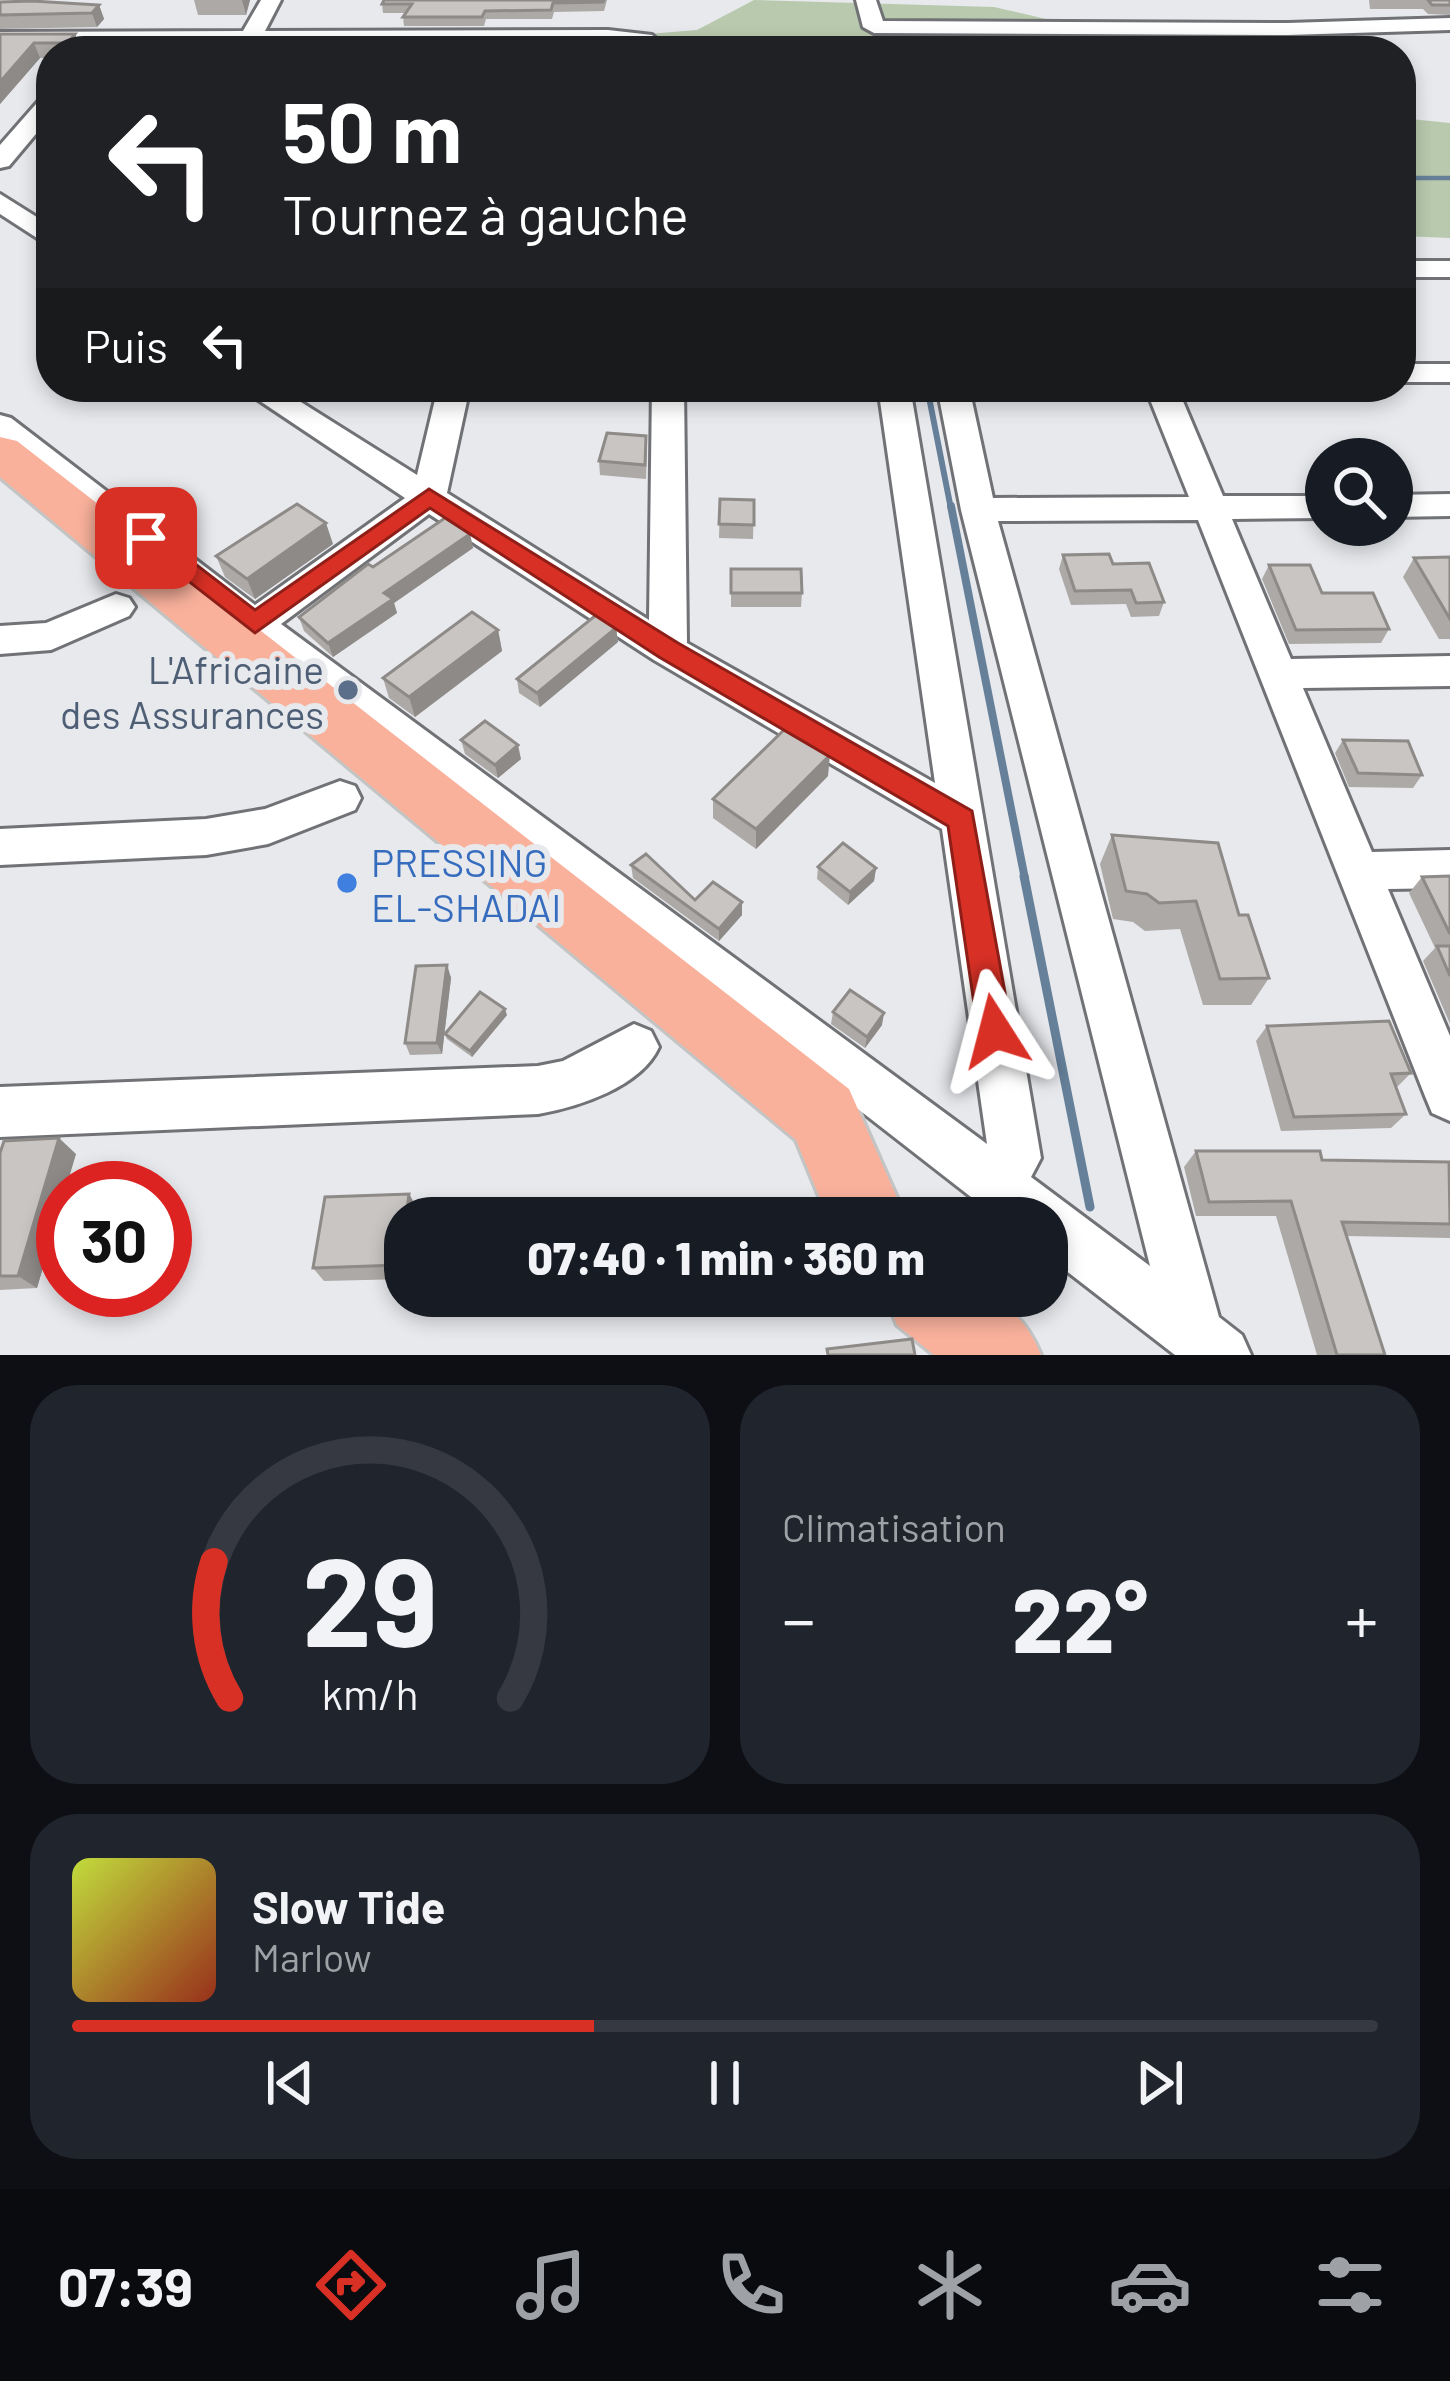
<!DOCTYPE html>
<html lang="fr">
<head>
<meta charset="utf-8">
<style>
  :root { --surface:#171b24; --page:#20242c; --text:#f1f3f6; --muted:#9ea1a6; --line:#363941; --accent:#d93025 }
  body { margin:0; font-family:Barlow,sans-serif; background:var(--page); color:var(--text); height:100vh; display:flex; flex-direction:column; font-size:45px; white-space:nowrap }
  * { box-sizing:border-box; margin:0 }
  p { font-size:39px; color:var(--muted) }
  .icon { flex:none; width:66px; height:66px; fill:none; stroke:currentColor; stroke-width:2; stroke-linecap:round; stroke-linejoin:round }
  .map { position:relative; height:1355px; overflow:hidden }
  .panel { display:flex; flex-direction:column; gap:30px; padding:30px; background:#0d0f14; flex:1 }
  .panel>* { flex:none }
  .hud { position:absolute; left:36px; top:36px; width:1380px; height:366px; border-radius:48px; box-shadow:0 6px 18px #0003; background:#202124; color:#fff; overflow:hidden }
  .buttons { position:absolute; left:1305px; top:438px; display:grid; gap:24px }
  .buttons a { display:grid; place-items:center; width:108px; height:108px; border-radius:50%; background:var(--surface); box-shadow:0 6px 18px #0003; font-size:60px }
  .speed { position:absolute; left:36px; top:1161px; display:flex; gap:24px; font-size:60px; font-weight:700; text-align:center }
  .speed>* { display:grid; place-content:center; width:156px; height:156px; border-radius:50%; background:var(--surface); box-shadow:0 6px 18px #0003; line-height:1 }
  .speed .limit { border:18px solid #d22; background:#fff; color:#111 }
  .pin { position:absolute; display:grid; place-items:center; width:102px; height:102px; color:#fff; margin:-51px; border-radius:24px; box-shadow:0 6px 18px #0006 }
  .me { position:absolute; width:132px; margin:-66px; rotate:351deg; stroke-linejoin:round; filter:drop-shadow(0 0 9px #0008) }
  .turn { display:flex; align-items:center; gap:42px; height:252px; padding:0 48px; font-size:54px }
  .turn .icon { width:156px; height:156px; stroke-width:2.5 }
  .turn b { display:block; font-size:84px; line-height:102px }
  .then { display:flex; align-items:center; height:114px; padding:0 48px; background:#0003; gap:24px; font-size:45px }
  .big { font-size:90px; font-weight:800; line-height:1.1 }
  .panel .card { flex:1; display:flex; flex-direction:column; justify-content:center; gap:18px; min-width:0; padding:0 42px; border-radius:48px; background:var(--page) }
  .panel .dial { align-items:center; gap:0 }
  .dial svg { height:312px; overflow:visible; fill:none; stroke:var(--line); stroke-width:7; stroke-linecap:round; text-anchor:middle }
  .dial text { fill:var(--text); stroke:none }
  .song { display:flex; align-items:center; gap:36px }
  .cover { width:144px; height:144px; border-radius:18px; background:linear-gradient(135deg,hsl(70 70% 55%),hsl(10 70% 35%)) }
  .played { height:12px; border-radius:6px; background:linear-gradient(90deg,var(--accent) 40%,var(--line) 40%) }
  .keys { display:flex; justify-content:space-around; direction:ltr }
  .heat { display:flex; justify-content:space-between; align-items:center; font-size:66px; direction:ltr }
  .panel .tiles { flex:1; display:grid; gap:30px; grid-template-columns:1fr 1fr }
  .card:last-child { grid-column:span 2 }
  .trip { position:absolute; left:384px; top:1197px; width:684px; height:120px; border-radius:48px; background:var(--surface); box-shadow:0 6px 18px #0003; font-weight:800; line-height:120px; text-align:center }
  .tab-bar { display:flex; height:192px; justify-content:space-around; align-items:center; background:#090b0e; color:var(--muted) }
  .tab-bar .icon { width:84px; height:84px }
  .tab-bar .selected { color:var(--accent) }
  .tab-bar b { font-size:54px; color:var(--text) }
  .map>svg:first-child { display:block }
</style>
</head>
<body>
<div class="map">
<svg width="1450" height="1355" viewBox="0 0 1450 1355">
  <rect width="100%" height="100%" fill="#e7e9ed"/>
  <g fill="#b8c9ad">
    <polygon points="754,0 994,7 1098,31 1291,30 1290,51 631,51 624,36 697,30"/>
    <polygon points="1401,118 1450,123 1450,238 1401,236"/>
  </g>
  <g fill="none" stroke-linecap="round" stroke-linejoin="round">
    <polyline stroke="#66809a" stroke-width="4.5" points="1401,178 1450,178"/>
    <polyline stroke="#66809a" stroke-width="6" points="927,387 951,509"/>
    <polyline stroke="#66809a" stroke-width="8" points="951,506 1025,879"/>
    <polyline stroke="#66809a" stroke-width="9" points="1024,876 1090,1207"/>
    <defs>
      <g id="minor">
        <polygon points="261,0 281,0 265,31 608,30 652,35 670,51 608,42 258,44 254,51 232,51 236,44 0,44 0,32 243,31"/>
        <polygon points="856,0 876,0 883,21 1288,23 1450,18 1450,30 1288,35 874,33 863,27"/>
        <polygon points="51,94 51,116 9,166 0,168 0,145 43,96"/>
        <polygon points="0,194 51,226 51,247 0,214"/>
        <rect x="1401" y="261" width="49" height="16"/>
        <rect x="1401" y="364" width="49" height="18"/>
        <path d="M239 387H277L417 475 438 387H470L447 493 649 620 652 387H684L687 643 935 783 878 387H910L1041 1158 1031 1177 1150 1266 961 510 937 387H969L993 498 1189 497 1145 387H1177L1223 496H1326V518L1232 519 1291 659 1450 656V686L1303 688 1372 852 1450 850V888L1388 889 1450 1036V1121L1432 1113 1425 1096 1198 520 998 521 1219 1317 1242 1335 1251 1355H1175L1047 1256V1218H998L0 441V415L11 418 255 605 405 498ZM429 514 654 660 942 829 987 1144 281 624Z"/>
        <polygon points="1450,494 1450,516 1392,517 1392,495"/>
        <polygon points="116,594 129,598 135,607 129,616 51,650 0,654 0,626 46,623"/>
        <polygon points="340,781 355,786 361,798 355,810 268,844 206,855 0,865 0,829 206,819 265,809"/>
        <path d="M634 1024 651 1031 659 1047C641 1087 578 1107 538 1114L0 1137V1087L538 1066 563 1061Z"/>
      </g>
      <g id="highway">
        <polygon points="0,437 17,441 849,1089 906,1218 828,1218 796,1140 0,477"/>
        <path d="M885 1296C956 1296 1009 1277 1041 1355H934L897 1325Z"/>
      </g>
    </defs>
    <use href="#minor" stroke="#707276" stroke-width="6"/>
    <use href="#highway" stroke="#c3c4c4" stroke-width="6"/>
    <use href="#minor" fill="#fff" fill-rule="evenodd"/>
    <use href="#highway" fill="#f9b19c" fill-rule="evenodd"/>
  </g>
  <g fill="#ada9a7">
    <polygon points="194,0 250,0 246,15 198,15"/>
    <polygon points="607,0 604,11 554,12 552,19 486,19 484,26 404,26 403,17 406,13 383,13 382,4"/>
    <polygon points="1369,0 1450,0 1450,15 1428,14 1423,9 1370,9"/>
    <polygon points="0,2 99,5 104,19 97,27 0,29"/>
    <polygon points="0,34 75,34 80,49 78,51 51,51 51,58 40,58 0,104"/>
    <polygon points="647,450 646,479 600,475 599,461"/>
    <polygon points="720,499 754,500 753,539 719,538"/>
    <polygon points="470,534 473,548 394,603 397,613 333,657 304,631 299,617 373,567"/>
    <polygon points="333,544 255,599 225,577 216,556"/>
    <polygon points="1063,555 1113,564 1164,602 1159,616 1131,617 1126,604 1071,605 1059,569"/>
    <polygon points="1450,557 1450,639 1439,639 1403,577 1414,558"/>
    <polygon points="1269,565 1389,629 1381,643 1289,644 1262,579"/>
    <polygon points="731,569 802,593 801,607 731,607"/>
    <polygon points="616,628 618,642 540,707 519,693 517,679"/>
    <polygon points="498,630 502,651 415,717 389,698 383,678"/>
    <polygon points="461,740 521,759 498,778 465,754"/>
    <polygon points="1343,740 1422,775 1413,788 1349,787 1335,753"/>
    <polygon points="828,776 756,849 713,818 713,799"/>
    <polygon points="1112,835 1239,915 1269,978 1251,1005 1203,1005 1180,929 1145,931 1133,922 1113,919 1100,864"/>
    <polygon points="631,865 695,900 742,915 719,941 633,878"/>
    <polygon points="818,867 876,868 874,881 848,905 817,879"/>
    <polygon points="1450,876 1450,1024 1423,961 1435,948 1409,893 1422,877"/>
    <polygon points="447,965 451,978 442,1054 410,1055 405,1043"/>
    <polygon points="833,1012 882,1025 865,1048 831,1024"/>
    <polygon points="507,1015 472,1057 447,1039 445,1034"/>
    <polygon points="1267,1026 1411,1073 1396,1088 1406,1114 1391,1128 1281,1131 1256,1041"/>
    <polygon points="1196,1151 1322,1160 1450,1165 1450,1238 1347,1236 1385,1355 1317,1355 1276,1216 1196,1216 1184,1167"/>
    <polygon points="0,1153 76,1154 63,1188 63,1198 37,1288 0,1290"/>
    <polygon points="409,1194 417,1208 416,1218 405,1218 405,1279 324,1281 313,1268"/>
  </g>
  <g fill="#8d8a88">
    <polygon points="242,0 250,0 246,15"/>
    <polygon points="99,5 104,19 97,27 92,13"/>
    <polygon points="75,34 80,49 78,51 71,51 68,43"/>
    <polygon points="34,43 40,58 0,104 0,82"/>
    <polygon points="326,523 333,544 255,599 247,579"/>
    <polygon points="470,534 473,548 394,603 397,613 333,657 328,643 384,593"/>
    <polygon points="616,628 618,642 540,707 537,693"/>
    <polygon points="498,630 502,651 415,717 409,697"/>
    <polygon points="518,745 521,759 498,778 495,765"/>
    <polygon points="830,755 828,776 756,849 756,829"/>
    <polygon points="876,868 874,881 848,905 850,892"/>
    <polygon points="742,902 742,915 719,941 719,929"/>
    <polygon points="447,965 451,978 442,1054 437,1043"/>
    <polygon points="505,1009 507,1015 472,1057 470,1051"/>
    <polygon points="884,1013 882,1025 865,1048 867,1037"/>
    <polygon points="59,1138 76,1154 66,1188 63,1188 63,1198 37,1288 18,1276"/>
    <polygon points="409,1194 417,1208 416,1218 406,1218"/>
    <polygon points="405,1226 405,1273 400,1265"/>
  </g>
  <g fill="#c9c5c2" stroke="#8d8a88" stroke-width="3">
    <polygon points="384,0 604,0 603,2 553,3 551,10 485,11 482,17 403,17 412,4 382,4"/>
    <polygon points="1428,0 1450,0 1450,5 1432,5"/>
    <polygon points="32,1 99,5 92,13 0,15 0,2"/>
    <polygon points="0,34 75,34 68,43 34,43 0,82"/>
    <polygon points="459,41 457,51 383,50 388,42"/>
    <polygon points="607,433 646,436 645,465 599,461"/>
    <polygon points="720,499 754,500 754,525 719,524"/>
    <polygon points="297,504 326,523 247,579 216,556"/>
    <polygon points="445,518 470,534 384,593 393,599 328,643 299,617 368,564 373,567"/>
    <polygon points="1109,554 1113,564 1149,563 1164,602 1136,603 1131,590 1075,591 1063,555"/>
    <polygon points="1450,557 1450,619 1414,558"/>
    <polygon points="1269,565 1310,565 1322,593 1373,593 1389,629 1296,630"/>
    <polygon points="731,569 801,569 802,593 731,593"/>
    <polygon points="472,612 498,630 409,697 383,678"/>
    <polygon points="596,615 616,628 537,693 517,679"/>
    <polygon points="485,721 518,745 495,765 461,740"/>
    <polygon points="787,727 830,755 756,829 713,799"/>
    <polygon points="1343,740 1408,741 1422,775 1358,773"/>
    <polygon points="1112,835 1218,843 1239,915 1248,915 1269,978 1220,979 1196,901 1159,903 1147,894 1126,891"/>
    <polygon points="843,843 876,868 850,892 818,867"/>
    <polygon points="646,854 695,900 713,882 742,902 719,929 631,865"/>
    <polygon points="1450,876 1450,934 1422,877"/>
    <polygon points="1437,946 1450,946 1450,976"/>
    <polygon points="447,965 437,1043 405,1043 416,966"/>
    <polygon points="850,990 884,1013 867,1037 833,1012"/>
    <polygon points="480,992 505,1009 470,1051 445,1034"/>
    <polygon points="1389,1021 1411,1073 1391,1074 1406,1114 1294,1117 1267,1026"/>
    <polygon points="59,1138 18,1276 0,1276 0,1153 4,1141"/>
    <polygon points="1196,1151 1320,1151 1322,1160 1449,1162 1450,1224 1342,1222 1385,1355 1337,1355 1291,1201 1209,1202"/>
    <polygon points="409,1194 400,1265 313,1268 325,1197"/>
    <polygon points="912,1339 915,1355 828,1355 827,1349"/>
  </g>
  <polygon fill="#d93025" stroke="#8d1f18" stroke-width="3" points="429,489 678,643 972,811 1012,1031 1007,1042 995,1047 983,1042 978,1031 948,826 659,657 430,508 255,633 133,538 146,530 155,533 255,610"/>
  <circle fill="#5c6f8a" stroke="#e7e9ed" stroke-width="4.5" cx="348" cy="690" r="12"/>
  <circle fill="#3f7fe0" stroke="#e7e9ed" stroke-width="4.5" cx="347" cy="883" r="12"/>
  <g text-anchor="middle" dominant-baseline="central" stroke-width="12" stroke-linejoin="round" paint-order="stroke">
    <g font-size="39" fill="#4e5e75" stroke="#e7e9ed" text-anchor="end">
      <text x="324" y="668">L'Africaine<tspan x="324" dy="45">des Assurances</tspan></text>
    </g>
    <g font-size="39" fill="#366cbe" stroke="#e7e9ed" text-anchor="start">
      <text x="371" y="861">PRESSING<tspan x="371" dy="45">EL-SHADAI</tspan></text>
    </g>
  </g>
</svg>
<div class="buttons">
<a><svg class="icon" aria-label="search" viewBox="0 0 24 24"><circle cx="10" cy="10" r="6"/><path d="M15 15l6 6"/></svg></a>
</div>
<div class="speed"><div class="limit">30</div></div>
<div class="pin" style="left:146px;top:538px;background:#d93025"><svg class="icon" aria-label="arrive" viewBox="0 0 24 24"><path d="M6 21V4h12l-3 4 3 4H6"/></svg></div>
<svg class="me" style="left:995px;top:1031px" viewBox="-20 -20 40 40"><path d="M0-17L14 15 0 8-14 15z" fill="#d93025" stroke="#fff" stroke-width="4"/></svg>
<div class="trip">07:40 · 1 min · 360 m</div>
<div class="hud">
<div class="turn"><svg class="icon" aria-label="left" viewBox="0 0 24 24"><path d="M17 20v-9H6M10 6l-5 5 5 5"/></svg><div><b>50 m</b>Tournez à gauche</div></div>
<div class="then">Puis<svg class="icon" aria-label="left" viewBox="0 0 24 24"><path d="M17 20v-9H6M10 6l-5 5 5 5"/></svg></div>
</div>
</div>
<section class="panel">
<div class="tiles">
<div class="card dial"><svg viewBox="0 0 100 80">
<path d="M14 69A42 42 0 1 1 86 69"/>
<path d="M14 69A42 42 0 0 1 10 34" stroke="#d93025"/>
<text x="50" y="56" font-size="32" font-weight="700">29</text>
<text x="50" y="72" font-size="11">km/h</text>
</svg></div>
<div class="card"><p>Climatisation</p>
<div class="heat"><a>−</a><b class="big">22°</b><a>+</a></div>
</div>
<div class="card">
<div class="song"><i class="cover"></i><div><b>Slow Tide</b><p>Marlow</p></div></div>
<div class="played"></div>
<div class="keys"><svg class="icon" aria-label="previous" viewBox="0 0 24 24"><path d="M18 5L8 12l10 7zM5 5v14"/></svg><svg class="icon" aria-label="pause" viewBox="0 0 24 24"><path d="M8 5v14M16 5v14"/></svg><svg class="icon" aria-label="next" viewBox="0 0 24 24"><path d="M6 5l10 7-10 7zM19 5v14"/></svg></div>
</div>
</div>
</section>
<nav class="tab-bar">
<b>07:39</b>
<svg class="icon selected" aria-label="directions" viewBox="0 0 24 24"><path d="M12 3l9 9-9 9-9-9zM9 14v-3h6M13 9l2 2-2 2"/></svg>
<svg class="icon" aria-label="music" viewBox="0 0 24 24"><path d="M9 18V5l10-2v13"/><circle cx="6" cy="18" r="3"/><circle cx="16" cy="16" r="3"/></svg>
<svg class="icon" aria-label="phone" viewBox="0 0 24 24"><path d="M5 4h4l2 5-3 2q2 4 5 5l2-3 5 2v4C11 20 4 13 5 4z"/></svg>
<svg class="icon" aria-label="climate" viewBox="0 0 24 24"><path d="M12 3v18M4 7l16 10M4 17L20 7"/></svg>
<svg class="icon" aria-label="car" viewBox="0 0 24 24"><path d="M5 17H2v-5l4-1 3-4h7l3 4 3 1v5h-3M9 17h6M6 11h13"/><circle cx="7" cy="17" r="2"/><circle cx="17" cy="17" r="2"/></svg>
<svg class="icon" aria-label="filters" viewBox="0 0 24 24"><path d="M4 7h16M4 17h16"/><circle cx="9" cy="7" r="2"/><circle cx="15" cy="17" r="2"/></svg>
</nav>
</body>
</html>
